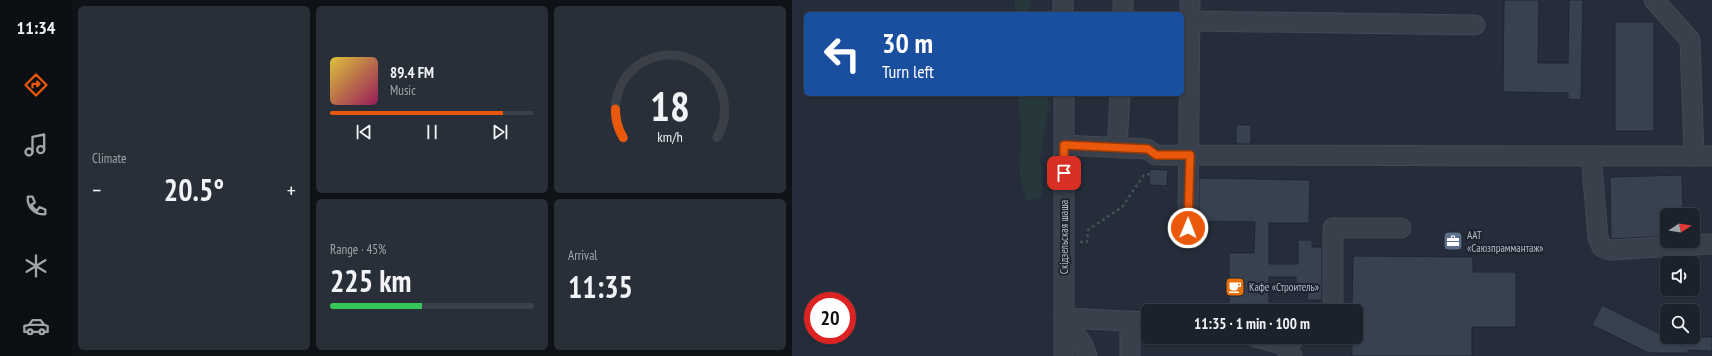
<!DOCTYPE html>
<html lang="en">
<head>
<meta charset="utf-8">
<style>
  :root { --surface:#1c222c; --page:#292f38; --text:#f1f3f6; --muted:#a0a4a9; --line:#3a3f48; --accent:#ea580c }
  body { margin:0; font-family:"PT Sans Narrow",sans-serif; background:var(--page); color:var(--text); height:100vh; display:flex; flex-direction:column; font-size:15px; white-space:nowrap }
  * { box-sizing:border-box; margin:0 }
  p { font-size:13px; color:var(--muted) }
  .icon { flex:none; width:22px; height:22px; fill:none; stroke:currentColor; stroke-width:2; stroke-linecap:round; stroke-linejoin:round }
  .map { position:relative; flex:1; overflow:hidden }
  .drawer { display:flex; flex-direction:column; gap:6px; padding:6px; background:#0f1318; width:720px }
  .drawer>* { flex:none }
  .hud { position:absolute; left:12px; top:12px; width:380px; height:84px; border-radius:6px; box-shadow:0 1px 3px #0004,0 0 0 1px var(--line); background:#1a4fa0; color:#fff; overflow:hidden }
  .needle { width:26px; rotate:78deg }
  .buttons { position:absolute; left:868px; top:208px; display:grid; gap:8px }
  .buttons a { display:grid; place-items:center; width:40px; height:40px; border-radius:6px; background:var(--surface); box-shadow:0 1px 3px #0004,0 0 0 1px var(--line); font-size:20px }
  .speed { position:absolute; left:12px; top:292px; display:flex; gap:8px; font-size:20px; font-weight:700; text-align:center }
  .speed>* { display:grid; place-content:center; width:52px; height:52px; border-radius:50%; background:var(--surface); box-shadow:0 1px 3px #0004,0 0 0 1px var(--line); line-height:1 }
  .speed .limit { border:6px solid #d22; background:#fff; color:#111 }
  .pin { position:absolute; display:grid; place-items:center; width:34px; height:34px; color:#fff; margin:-17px; border-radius:8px; box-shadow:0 2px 6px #0006 }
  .me { position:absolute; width:44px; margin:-22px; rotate:1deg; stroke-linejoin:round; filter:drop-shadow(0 0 3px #0008) }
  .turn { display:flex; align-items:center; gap:14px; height:84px; padding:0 12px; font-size:18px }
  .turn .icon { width:52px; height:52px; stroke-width:2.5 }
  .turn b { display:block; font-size:28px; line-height:34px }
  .big { font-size:30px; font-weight:600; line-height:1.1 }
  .drawer .card { flex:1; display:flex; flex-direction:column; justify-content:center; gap:6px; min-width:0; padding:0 14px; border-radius:6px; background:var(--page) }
  .drawer .dial { align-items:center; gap:0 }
  .dial svg { height:104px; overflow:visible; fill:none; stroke:var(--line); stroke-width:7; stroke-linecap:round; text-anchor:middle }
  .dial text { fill:var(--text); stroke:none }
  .song { display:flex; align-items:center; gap:12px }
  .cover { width:48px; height:48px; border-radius:6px; background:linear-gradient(135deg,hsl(50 70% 55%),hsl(330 70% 35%)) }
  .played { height:4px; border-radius:2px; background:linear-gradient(90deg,var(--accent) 85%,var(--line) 85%) }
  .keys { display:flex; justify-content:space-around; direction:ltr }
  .heat { display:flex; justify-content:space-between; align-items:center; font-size:22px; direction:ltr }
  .charge { height:6px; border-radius:3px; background:linear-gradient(90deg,#34c759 45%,var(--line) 0) }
  .drawer .tiles { flex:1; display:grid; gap:6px; grid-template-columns:repeat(3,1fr) }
  .card:first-child { grid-row:span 2 }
  .trip { position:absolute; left:349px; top:304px; width:222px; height:40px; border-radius:6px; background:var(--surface); box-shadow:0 1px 3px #0004,0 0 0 1px var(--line); font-weight:600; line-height:40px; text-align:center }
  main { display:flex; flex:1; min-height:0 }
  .tab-bar { display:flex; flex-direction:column; width:72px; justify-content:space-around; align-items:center; background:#0b0e12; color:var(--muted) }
  .tab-bar .icon { width:28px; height:28px }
  .tab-bar .current { color:var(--accent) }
  .tab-bar b { font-size:18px; color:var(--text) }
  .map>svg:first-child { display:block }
</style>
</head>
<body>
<main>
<nav class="tab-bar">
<b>11:34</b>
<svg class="icon current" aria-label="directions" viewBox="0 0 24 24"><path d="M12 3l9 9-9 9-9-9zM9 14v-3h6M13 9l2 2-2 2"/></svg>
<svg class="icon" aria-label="music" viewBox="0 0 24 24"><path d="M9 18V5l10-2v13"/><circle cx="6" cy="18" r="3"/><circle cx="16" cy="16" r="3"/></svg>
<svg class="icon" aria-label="phone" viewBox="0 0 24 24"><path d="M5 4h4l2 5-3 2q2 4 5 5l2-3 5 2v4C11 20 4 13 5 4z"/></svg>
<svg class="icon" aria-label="climate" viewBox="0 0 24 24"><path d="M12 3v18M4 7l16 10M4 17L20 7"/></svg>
<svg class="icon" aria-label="car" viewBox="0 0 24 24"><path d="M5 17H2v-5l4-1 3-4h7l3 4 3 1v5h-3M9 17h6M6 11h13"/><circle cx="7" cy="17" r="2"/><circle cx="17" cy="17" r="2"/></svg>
</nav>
<section class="drawer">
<div class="tiles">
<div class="card"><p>Climate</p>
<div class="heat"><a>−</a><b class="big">20.5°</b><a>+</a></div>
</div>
<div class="card">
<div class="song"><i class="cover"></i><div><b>89.4 FM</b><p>Music</p></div></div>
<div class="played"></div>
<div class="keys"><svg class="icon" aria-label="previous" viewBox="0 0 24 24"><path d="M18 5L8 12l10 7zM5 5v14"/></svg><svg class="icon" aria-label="pause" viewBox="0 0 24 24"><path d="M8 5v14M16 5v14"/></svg><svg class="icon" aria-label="next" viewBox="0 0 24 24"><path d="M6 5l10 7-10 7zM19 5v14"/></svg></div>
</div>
<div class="card dial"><svg viewBox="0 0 100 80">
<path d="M14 69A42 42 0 1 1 86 69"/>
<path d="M14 69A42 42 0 0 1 8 47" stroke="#ea580c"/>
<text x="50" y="56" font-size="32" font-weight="700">18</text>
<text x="50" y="72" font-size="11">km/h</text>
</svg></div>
<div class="card"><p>Range · 45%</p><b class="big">225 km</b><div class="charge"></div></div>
<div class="card"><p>Arrival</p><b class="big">11:35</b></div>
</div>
</section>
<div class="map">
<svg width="920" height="356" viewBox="0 0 920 356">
  <rect width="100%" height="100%" fill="#252d3a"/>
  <g fill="#27383c">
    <polygon points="223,0 239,0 237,11 239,14 223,14"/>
    <polygon points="226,94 256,94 257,106 248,159 250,168 250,197 234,201 228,175 229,126"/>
  </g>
  <g fill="#374150" stroke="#202632">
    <polygon points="712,0 747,0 746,63 776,63 777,0 791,0 789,100 776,99 776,93 711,92"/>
    <rect x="823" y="22" width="39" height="109"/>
    <rect x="444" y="125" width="15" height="19"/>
    <polygon points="358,169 376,170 375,186 357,185"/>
    <polygon points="890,175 891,215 875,215 875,236 819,239 818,177"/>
    <polygon points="407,178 518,180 517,223 477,223 477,264 506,264 506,240 520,240 520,247 530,247 530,300 515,300 516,290 504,290 504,277 477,277 477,311 437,311 437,253 462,253 463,222 407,221"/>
    <polygon points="561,256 681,257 681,272 724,272 724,327 680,327 680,356 560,356 560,337 564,337 564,311 560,311"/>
    <polygon points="810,305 864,332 875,332 875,337 920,337 920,351 896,350 896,353 857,353 800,325"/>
  </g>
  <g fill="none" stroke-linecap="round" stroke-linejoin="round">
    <defs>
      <g id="minor">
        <polyline points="271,0 271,14"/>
        <polyline points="862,0 898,40 902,156"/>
        <polyline points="331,14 331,0"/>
        <polyline points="398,21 683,25"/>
        <polyline points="272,94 272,356"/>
        <polyline points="272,145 355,149 364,155 920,156"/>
        <polyline points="325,148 328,94"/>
        <polyline points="799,156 806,238 810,247 818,250 920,244"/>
        <polyline points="396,228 398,0"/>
        <polyline points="541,311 541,228 609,228"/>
        <polyline points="272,318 356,322"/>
        <polyline points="272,318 291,345 295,356"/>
        <polyline points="338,321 338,356"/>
        <polyline points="464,337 490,344 500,356"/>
        <polyline points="490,344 505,337"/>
      </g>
    </defs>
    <use href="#minor" stroke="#424854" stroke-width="21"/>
    <polyline stroke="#405154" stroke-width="2.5" stroke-dasharray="3 3" stroke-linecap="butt" points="288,242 295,242 296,230 330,207 352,175 358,174"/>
    <use href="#minor" stroke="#393f4b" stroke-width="19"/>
  </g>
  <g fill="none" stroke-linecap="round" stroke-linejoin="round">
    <defs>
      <polyline id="route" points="272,173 272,145 356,149 364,155 398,155 396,228"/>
    </defs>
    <use href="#route" stroke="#983908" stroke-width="10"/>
    <use href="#route" stroke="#ea580c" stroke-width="7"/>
  </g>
  <defs>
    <symbol id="office-square" viewBox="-11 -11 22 22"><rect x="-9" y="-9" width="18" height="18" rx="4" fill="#5c6f8a" stroke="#1e2430"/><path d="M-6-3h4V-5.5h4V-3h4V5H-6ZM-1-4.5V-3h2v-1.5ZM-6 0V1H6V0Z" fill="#fff"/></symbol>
    <symbol id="cafe-square" viewBox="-11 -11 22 22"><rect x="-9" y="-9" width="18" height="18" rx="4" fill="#e8710a" stroke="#1e2430"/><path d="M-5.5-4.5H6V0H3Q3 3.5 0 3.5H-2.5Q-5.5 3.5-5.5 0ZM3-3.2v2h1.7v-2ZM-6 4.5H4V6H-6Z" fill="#fff"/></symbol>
  </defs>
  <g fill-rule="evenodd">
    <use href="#office-square" x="650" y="230" width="22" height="22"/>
    <use href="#cafe-square" x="432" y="276" width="22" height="22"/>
  </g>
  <g text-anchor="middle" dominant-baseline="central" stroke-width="4" stroke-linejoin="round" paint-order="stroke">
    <g font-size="11" fill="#b4bac6" stroke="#1e2430" text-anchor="start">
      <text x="675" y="235">ААТ<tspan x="675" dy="13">«Саюзпраммантаж»</tspan></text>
      <text x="457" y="287">Кафе «Строитель»</text>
    </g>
    <g font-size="11" fill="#b4bac6" stroke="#1e2430">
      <text transform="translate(272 237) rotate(-90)">Скідзельская шаша</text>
    </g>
  </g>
</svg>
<div class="buttons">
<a><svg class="needle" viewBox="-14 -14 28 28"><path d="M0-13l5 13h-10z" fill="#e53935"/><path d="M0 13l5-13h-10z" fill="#a0a4a9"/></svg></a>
<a><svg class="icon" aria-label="sound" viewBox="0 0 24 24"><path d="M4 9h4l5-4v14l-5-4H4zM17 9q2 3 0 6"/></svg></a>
<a><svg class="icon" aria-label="search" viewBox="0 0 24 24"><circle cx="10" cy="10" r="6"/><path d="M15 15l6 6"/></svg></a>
</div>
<div class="speed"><div class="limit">20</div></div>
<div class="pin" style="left:272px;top:173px;background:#d93025"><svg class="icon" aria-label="arrive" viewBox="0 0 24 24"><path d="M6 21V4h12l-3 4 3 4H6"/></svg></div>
<svg class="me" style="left:396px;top:228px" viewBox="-20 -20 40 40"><circle r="17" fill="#ea580c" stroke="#fff" stroke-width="3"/><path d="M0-11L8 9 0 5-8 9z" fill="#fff"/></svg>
<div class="trip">11:35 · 1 min · 100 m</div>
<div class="hud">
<div class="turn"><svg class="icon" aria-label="left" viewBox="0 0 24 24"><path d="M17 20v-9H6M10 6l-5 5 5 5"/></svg><div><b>30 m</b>Turn left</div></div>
</div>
</div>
</main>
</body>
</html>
